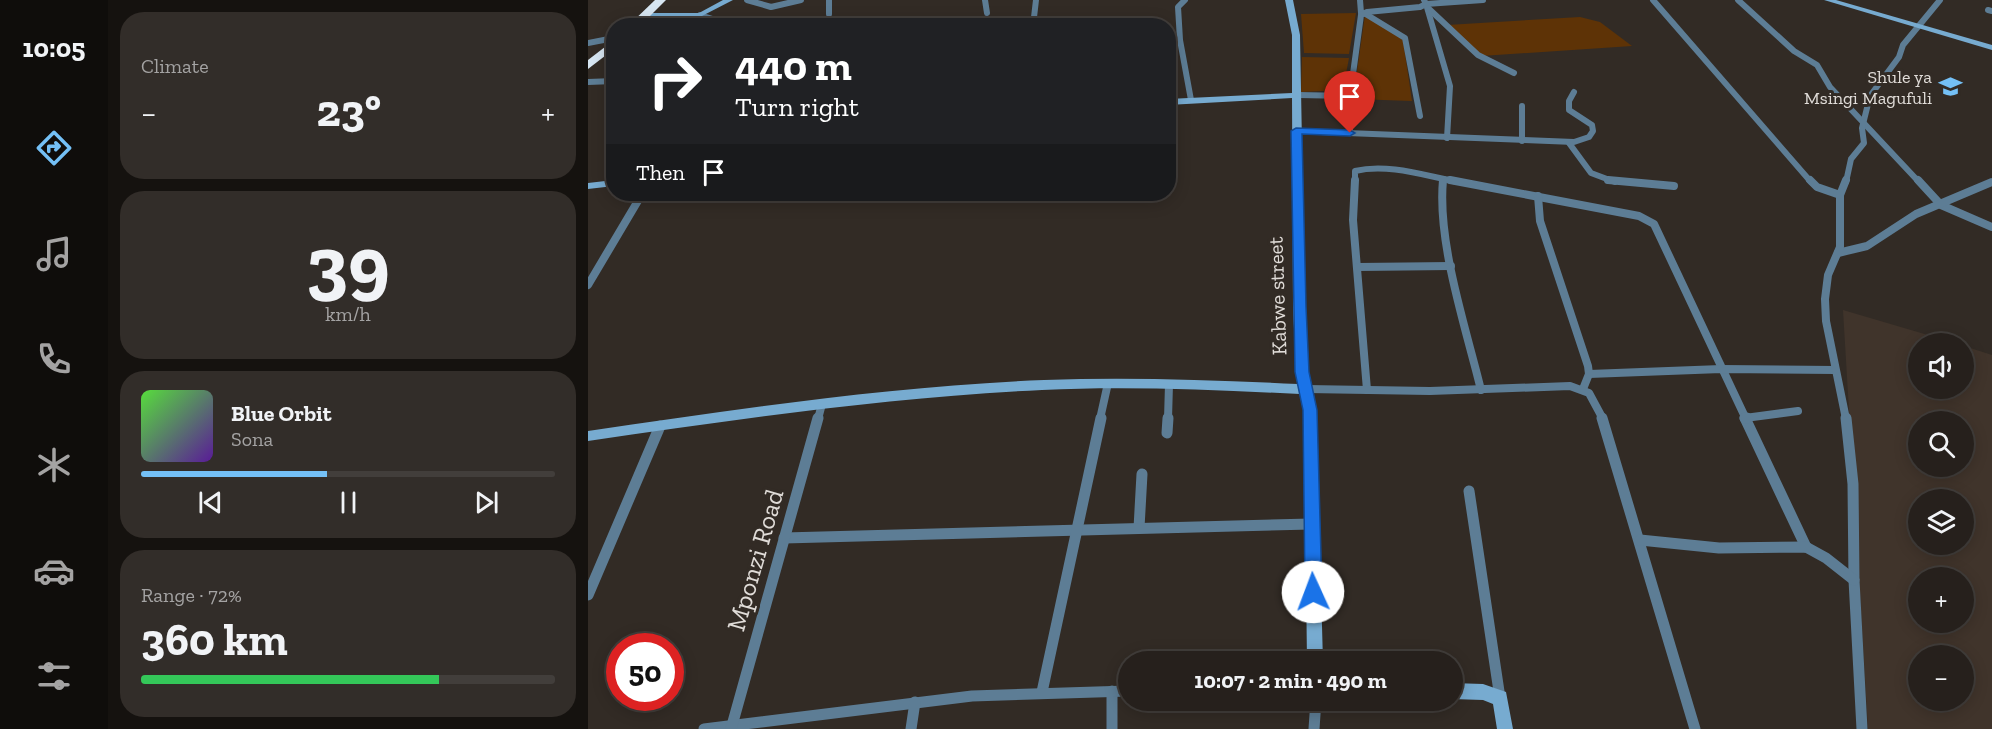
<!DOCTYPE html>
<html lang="en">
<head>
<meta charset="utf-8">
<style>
  :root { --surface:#26201c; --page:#322d29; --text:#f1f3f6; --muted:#a4a3a3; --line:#423e3b; --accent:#74c0f6 }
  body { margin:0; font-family:"Zilla Slab",serif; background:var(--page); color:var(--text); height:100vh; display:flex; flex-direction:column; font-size:22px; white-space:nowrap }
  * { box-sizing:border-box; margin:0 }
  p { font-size:20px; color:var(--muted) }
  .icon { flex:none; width:33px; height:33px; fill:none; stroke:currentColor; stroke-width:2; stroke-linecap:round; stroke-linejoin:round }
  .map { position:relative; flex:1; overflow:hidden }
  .drawer { display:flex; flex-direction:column; gap:12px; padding:12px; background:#15120f; width:480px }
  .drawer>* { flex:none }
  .guide { position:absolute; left:18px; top:18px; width:570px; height:183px; border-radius:24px; box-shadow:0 3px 15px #0003,0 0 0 2px var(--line); background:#202124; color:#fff; overflow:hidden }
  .buttons { position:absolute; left:1320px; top:333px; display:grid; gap:12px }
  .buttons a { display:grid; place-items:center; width:66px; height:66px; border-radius:50%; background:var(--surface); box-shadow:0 3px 15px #0003,0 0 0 2px var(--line); font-size:30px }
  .speed { position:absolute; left:18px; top:633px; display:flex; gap:12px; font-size:30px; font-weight:700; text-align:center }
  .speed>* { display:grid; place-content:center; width:78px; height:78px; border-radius:50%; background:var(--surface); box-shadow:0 3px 15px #0003,0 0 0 2px var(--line); line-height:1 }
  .speed .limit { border:9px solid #d22; background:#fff; color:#111 }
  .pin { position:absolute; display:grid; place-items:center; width:51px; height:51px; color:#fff; margin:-62px -26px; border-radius:50% 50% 50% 0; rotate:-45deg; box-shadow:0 0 6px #0007 }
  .pin .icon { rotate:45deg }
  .me { position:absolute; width:66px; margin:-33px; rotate:358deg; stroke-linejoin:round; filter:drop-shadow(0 0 4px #0008) }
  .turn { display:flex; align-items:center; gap:21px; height:126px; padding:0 30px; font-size:27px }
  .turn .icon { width:78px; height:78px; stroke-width:2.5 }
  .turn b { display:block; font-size:42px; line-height:51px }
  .then { display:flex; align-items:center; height:57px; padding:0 30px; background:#0003; gap:12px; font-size:22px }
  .big { font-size:45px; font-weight:700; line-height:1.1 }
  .drawer .card { flex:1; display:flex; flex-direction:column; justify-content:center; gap:9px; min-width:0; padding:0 21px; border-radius:24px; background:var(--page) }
  .drawer .dial { align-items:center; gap:0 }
  .dial b { font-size:78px; line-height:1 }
  .song { display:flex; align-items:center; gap:18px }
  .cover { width:72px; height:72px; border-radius:9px; background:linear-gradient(135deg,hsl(110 70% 55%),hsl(270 70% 35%)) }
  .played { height:6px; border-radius:3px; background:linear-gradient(90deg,var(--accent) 45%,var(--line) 45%) }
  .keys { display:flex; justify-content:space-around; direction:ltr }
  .heat { display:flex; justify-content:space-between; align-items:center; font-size:33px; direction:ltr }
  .charge { height:9px; border-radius:4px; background:linear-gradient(90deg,#34c759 72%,var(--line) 0) }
  .trip { position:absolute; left:530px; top:651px; width:345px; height:60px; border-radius:30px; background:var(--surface); box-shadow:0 3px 15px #0003,0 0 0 2px var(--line); font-weight:700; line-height:60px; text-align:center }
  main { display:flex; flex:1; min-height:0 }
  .tab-bar { display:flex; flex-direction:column; width:108px; justify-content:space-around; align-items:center; background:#0f0d0b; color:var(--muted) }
  .tab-bar .icon { width:42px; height:42px }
  .tab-bar .active { color:var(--accent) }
  .tab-bar b { font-size:27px; color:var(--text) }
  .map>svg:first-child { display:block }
</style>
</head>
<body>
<main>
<nav class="tab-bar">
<b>10:05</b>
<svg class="icon active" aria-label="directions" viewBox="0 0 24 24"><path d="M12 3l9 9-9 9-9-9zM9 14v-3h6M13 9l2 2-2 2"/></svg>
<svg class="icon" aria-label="music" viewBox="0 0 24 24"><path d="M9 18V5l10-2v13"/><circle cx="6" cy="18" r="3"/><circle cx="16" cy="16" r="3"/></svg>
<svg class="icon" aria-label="phone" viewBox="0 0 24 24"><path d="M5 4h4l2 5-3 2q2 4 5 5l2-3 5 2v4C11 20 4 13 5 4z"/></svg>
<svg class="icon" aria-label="climate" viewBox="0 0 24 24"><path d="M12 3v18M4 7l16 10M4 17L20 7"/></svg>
<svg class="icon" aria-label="car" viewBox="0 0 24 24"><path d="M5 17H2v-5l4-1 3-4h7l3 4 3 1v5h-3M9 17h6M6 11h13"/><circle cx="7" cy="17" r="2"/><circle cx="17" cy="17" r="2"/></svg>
<svg class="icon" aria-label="filters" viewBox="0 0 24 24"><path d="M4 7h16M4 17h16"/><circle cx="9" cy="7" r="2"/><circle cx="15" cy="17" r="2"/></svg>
</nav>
<section class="drawer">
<div class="card"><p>Climate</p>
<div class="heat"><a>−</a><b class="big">23°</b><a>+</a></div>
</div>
<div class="card dial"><b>39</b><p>km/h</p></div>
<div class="card">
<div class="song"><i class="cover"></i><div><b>Blue Orbit</b><p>Sona</p></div></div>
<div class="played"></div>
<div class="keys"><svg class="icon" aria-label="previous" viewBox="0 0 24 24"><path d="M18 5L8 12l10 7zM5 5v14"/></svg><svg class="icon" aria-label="pause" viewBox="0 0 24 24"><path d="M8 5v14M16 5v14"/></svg><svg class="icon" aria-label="next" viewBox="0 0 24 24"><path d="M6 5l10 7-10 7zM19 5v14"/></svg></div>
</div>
<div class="card"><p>Range · 72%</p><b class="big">360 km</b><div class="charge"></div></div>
</section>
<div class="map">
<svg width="1404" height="729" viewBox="0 0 1404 729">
  <rect width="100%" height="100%" fill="#322b25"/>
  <path fill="#40342b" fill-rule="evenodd" d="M1255 310 1367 343 1330 344V388H1376V346L1404 355V729H1280ZM1330 422H1376V466H1330ZM1330 500H1376V544H1330ZM1330 578H1376V622H1330ZM1330 656H1376V700H1330Z"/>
  <g fill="#5e3306">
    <polygon points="768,13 761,54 716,53 713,14"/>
    <polygon points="777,15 814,34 824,101 765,99"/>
    <polygon points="992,17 1012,22 1044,46 893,56 859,25"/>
    <polygon points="714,57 761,58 755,90 713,92"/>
  </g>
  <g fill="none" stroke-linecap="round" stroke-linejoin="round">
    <g stroke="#5d7d95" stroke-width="6">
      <polyline points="159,0 183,7 213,0"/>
      <polyline points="241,0 241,14"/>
      <polyline points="397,0 399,13"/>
      <polyline points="597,0 590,7 592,40 603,100"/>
      <polyline points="772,0 773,13"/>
      <polyline points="1065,0 1223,182"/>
      <polyline points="1150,0 1206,51 1229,65 1242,87 1331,182"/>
      <polyline points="840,8 890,55 926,73"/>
      <polyline points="1400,10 1404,11"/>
      <polyline points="776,13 817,38 832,116"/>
      <polyline points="112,15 147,26"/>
      <polyline points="445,26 448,0"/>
      <polyline points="0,43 26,38"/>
      <polyline points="0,82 26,81"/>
      <polyline points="710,95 762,96"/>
      <polyline points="934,106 934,141"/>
      <polyline points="708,131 986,142 1001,137 1005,131 1004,125 981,110 981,101 986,92"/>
      <polyline points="762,133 762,96 773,15 779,12 832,7 838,4 836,0"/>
      <polyline points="859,138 862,86 838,4 895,0"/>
      <polyline points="981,143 1003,173 1027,182"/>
      <path d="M767 182V171C800 163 838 176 870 182"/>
      <polyline points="1258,182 1263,159 1276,143 1274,128 1282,96 1311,57 1315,45 1352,0"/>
    </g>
    <g stroke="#5d7d95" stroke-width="8">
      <polyline points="767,180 765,220 779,390"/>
      <path d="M855 180C849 243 878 328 893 390"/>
      <polyline points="862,180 1051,216 1066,224 1158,419"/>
      <polyline points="1020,180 1086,186"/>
      <polyline points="1222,180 1229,187 1252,195"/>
      <polyline points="1330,180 1353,205 1404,227"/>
      <polyline points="950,196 952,221 1000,366 1001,374 995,389"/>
      <polyline points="1250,253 1279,246 1328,214 1404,182"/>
      <polyline points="770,267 863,266"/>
      <polyline points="0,285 54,194"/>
      <polyline points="1001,374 1133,369 1247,370"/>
      <polyline points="719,389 842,391 982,386 1001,393 1015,419"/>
      <polyline points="1157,418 1210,411"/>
      <polyline points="230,419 234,404"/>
      <polyline points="512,419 520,383"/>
      <polyline points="580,419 581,384"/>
      <polyline points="1258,419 1238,321 1237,299 1240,275 1252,247 1252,195 1258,180"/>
    </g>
    <g stroke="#5d7d95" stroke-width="11">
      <polyline points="1014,418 1107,729"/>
      <polyline points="1157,418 1218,547"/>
      <polyline points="1157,418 1159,418"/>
      <polyline points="1258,418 1265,484 1266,580 1274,729"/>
      <polyline points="579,433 580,418"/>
      <polyline points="881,491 912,698"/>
      <polyline points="551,528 554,474"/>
      <polyline points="196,538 723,524"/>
      <polyline points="1052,540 1131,548 1218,547 1238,558 1266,580"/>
      <polyline points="0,595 72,426"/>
      <polyline points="524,691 524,729"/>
      <polyline points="454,692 513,418"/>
      <polyline points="116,729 384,696 540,691"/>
      <polyline points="143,729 230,418"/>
      <polyline points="323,729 327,702"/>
      <polyline points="726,729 728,700"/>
    </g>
    <g fill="#77abd0" fill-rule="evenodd">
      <polygon points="135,0 145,0 112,17 56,17 52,15 56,13 111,13"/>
      <path d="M697 0H705L712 35 717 307 720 372 728 410 735 662H719L716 410 712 394C626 390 541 386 454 390 302 397 151 419 0 441V431C151 409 303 386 456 380 541 377 625 380 710 384L708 372 705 307 704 98 580 105V99L704 93V35Z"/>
      <polygon points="1236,0 1248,0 1404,45 1404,50"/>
      <polygon points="26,180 26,186 0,189 0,183"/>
      <polygon points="864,683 895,684 918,692 925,729 909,729 905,704 895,700 864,699"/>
    </g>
    <g fill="#d7e6f2" fill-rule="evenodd">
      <polygon points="67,0 78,0 52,26 40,26"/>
      <polygon points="26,40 26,49 0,69 0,60"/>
    </g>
  </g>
  <polygon fill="#1a73e8" stroke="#114b97" stroke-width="1.5" points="708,128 762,130 767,133 762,136 714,134 718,307 721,372 729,410 734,592 731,598 725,601 719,598 717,592 715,410 707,372 703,131"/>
  <defs>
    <symbol id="school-bare" viewBox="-9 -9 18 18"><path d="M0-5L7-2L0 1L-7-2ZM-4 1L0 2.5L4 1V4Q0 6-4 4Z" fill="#74c0f6" stroke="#322b25" stroke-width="2.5" paint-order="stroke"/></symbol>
  </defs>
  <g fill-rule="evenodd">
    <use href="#school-bare" x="1346" y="70" width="33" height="33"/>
  </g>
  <g text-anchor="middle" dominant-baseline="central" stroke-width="6" stroke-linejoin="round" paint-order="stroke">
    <g font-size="18" fill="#e0dcd8" stroke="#322b25" text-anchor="end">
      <text x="1344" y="77">Shule ya<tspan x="1344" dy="21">Msingi Magufuli</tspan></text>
    </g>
    <g font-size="21" fill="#e0dcd8" stroke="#322b25">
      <text transform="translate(689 296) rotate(-92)">Kabwe street</text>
    </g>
    <g font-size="26" fill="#e0dcd8" stroke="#322b25">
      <text transform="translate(167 560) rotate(-74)">Mponzi Road</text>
    </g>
  </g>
</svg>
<div class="buttons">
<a><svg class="icon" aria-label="sound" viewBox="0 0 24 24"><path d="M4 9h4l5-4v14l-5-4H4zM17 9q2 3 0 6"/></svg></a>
<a><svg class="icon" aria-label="search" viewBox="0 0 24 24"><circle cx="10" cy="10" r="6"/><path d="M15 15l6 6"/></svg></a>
<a><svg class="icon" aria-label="layers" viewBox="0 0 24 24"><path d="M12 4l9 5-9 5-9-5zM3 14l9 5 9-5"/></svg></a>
<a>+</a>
<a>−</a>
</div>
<div class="speed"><div class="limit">50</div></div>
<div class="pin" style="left:762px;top:133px;background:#d93025"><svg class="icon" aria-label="arrive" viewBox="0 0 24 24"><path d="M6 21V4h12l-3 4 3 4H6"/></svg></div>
<svg class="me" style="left:725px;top:592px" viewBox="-20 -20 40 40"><circle r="19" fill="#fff"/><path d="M0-13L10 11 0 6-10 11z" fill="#1a73e8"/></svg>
<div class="trip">10:07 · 2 min · 490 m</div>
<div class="guide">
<div class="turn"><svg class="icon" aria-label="right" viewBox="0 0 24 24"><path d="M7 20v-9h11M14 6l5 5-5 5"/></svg><div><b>440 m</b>Turn right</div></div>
<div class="then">Then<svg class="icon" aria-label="arrive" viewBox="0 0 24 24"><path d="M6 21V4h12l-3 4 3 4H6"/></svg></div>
</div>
</div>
</main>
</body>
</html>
